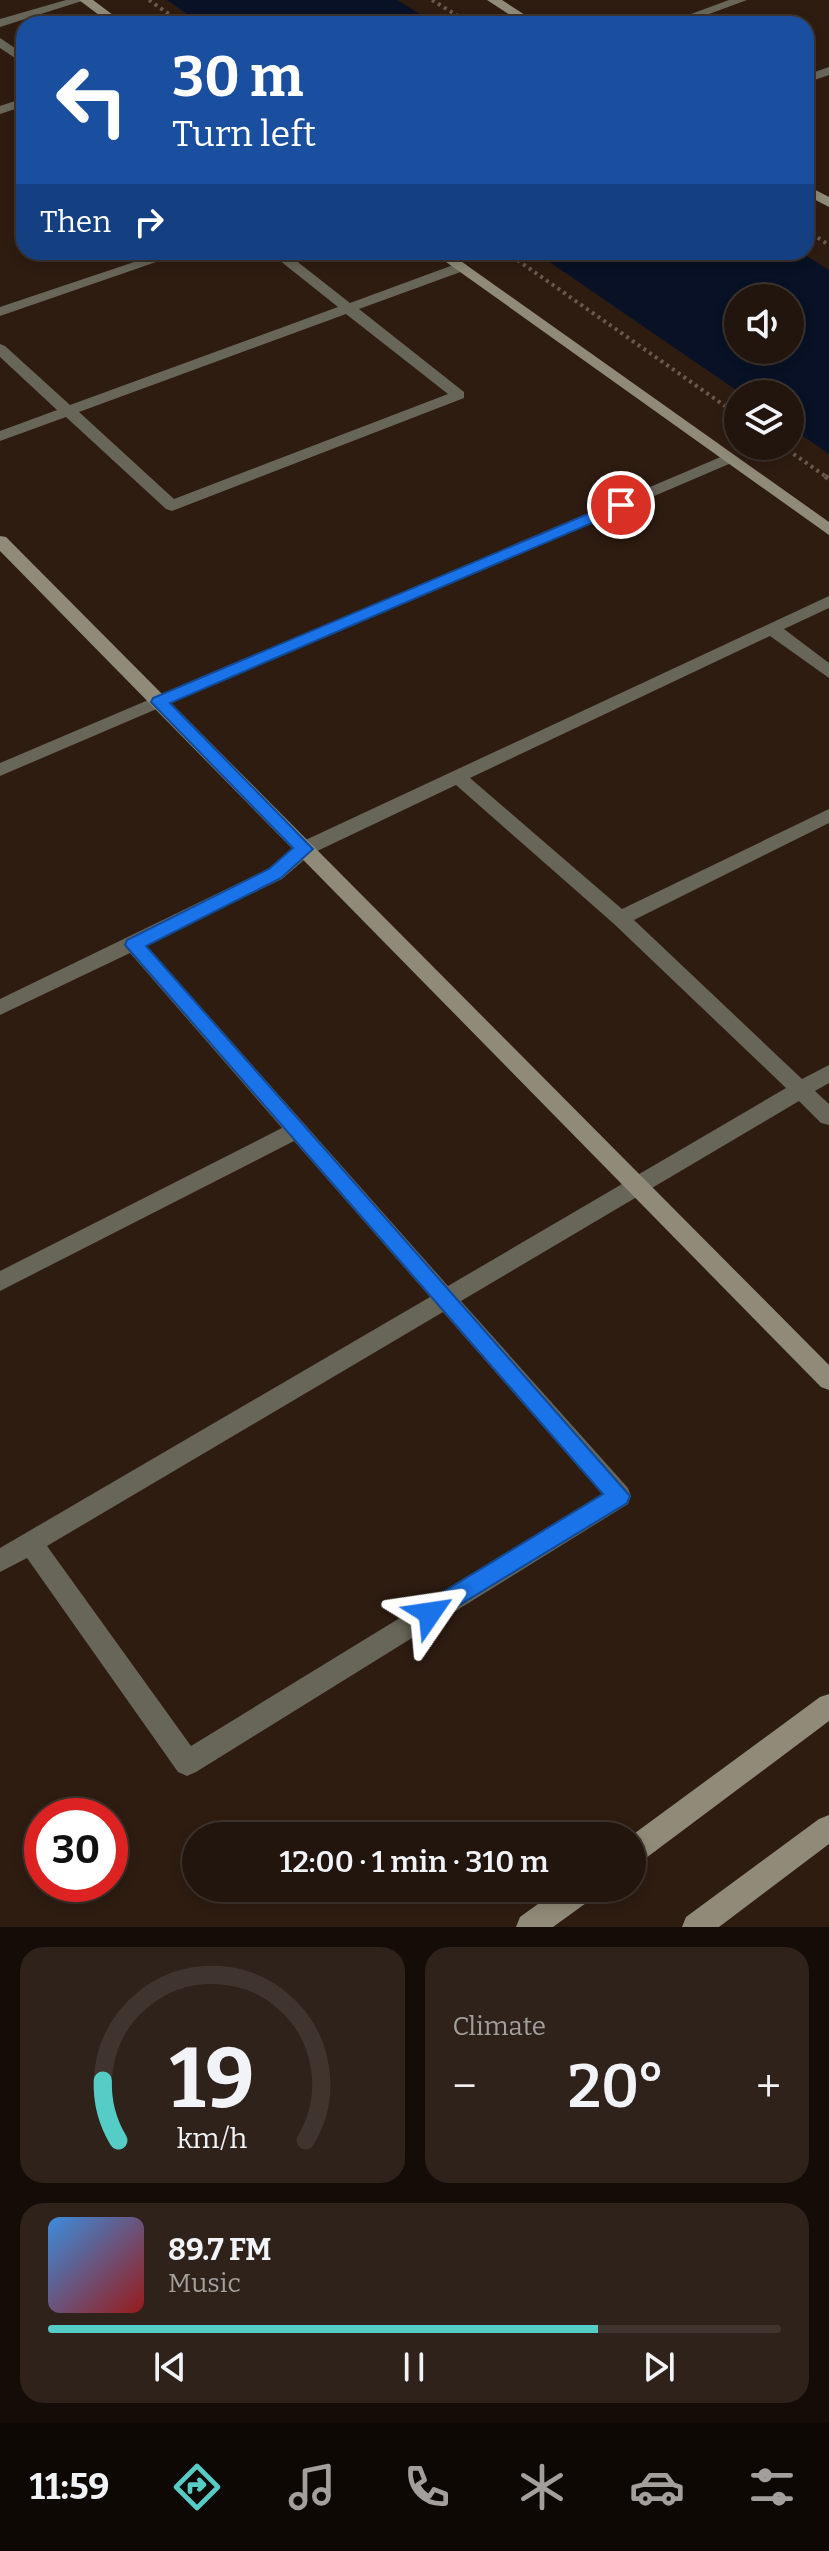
<!DOCTYPE html>
<html lang="en">
<head>
<meta charset="utf-8">
<style>
  :root { --surface:#22150d; --page:#2e221b; --text:#f1f3f6; --muted:#a29f9d; --line:#3f342e; --accent:#55cdc6 }
  body { margin:0; font-family:Bitter,serif; background:var(--page); color:var(--text); height:100vh; display:flex; flex-direction:column; font-size:30px; white-space:nowrap }
  * { box-sizing:border-box; margin:0 }
  p { font-size:26px; color:var(--muted) }
  .icon { flex:none; width:44px; height:44px; fill:none; stroke:currentColor; stroke-width:2; stroke-linecap:round; stroke-linejoin:round }
  .map { position:relative; height:1927px; overflow:hidden }
  .side { display:flex; flex-direction:column; gap:20px; padding:20px; background:#130c07; flex:1 }
  .side>* { flex:none }
  .guide { position:absolute; left:16px; top:16px; width:798px; height:244px; border-radius:24px; box-shadow:0 4px 12px #0003,0 0 0 2px var(--line); background:#1a4fa0; color:#fff; overflow:hidden }
  .tools { position:absolute; left:724px; top:284px; display:grid; gap:16px }
  .tools a { display:grid; place-items:center; width:80px; height:80px; border-radius:50%; background:var(--surface); box-shadow:0 4px 12px #0003,0 0 0 2px var(--line); font-size:40px }
  .speed { position:absolute; left:24px; top:1798px; display:flex; gap:16px; font-size:40px; font-weight:700; text-align:center }
  .speed>* { display:grid; place-content:center; width:104px; height:104px; border-radius:50%; background:var(--surface); box-shadow:0 4px 12px #0003,0 0 0 2px var(--line); line-height:1 }
  .speed .limit { border:12px solid #d22; background:#fff; color:#111 }
  .pin { position:absolute; display:grid; place-items:center; width:68px; height:68px; color:#fff; margin:-34px; border:4px solid #fff; border-radius:50%; box-shadow:0 2px 8px #0007 }
  .me { position:absolute; width:88px; margin:-44px; rotate:58deg; stroke-linejoin:round; filter:drop-shadow(0 0 6px #0008) }
  .turn { display:flex; align-items:center; gap:28px; height:168px; padding:0 24px; font-size:36px }
  .turn .icon { width:104px; height:104px; stroke-width:2.5 }
  .turn b { display:block; font-size:56px; line-height:68px }
  .then { display:flex; align-items:center; height:76px; padding:0 24px; background:#0003; gap:16px; font-size:30px }
  .big { font-size:60px; font-weight:600; line-height:1.1 }
  .side .tile { flex:1; display:flex; flex-direction:column; justify-content:center; gap:12px; min-width:0; padding:0 28px; border-radius:24px; background:var(--page) }
  .side .dial { align-items:center; gap:0 }
  .dial svg { height:208px; overflow:visible; fill:none; stroke:var(--line); stroke-width:7; stroke-linecap:round; text-anchor:middle }
  .dial text { fill:var(--text); stroke:none }
  .song { display:flex; align-items:center; gap:24px }
  .cover { width:96px; height:96px; border-radius:12px; background:linear-gradient(135deg,hsl(210 70% 55%),hsl(0 70% 35%)) }
  .played { height:8px; border-radius:4px; background:linear-gradient(90deg,var(--accent) 75%,var(--line) 75%) }
  .keys { display:flex; justify-content:space-around; direction:ltr }
  .heat { display:flex; justify-content:space-between; align-items:center; font-size:44px; direction:ltr }
  .side .tiles { flex:1; display:grid; gap:20px; grid-template-columns:1fr 1fr }
  .tile:last-child { grid-column:span 2 }
  .trip { position:absolute; left:182px; top:1822px; width:464px; height:80px; border-radius:40px; background:var(--surface); box-shadow:0 4px 12px #0003,0 0 0 2px var(--line); font-weight:600; line-height:80px; text-align:center }
  .dock { display:flex; height:128px; justify-content:space-around; align-items:center; background:#0e0805; color:var(--muted) }
  .dock .icon { width:56px; height:56px }
  .dock .current { color:var(--accent) }
  .dock b { font-size:36px; color:var(--text) }
  .map>svg:first-child { display:block }
</style>
</head>
<body>
<div class="map">
<svg width="829" height="1927" viewBox="0 0 829 1927">
  <rect width="100%" height="100%" fill="#2e1c11"/>
  <g fill="#081125" fill-rule="evenodd">
    <polygon points="167,0 397,0 436,24 202,24"/>
    <path d="M535 252H800L829 270V454L790 427V394H742ZM738 298H790V350H738Z"/>
  </g>
  <g fill="none" stroke-linecap="round" stroke-linejoin="round">
    <g stroke="#68584e" stroke-width="4" stroke-dasharray="3 4" stroke-linecap="butt">
      <polyline points="149,0 183,24"/>
      <polyline points="432,0 471,24"/>
      <polyline points="806,230 829,245"/>
      <polyline points="506,252 738,415"/>
      <polyline points="782,446 828,478"/>
    </g>
    <polyline stroke="#68584e" stroke-width="5" stroke-dasharray="4 6" stroke-linecap="butt" points="825,476 829,479"/>
    <g fill="#686559" fill-rule="evenodd">
      <polygon points="66,0 85,0 0,27 0,19"/>
      <polygon points="729,0 747,0 682,24 664,24"/>
      <polygon points="0,38 24,54 24,64 0,48"/>
      <polygon points="829,67 829,75 806,83 806,75"/>
      <polygon points="24,98 24,106 0,114 0,106"/>
      <polygon points="164,252 185,252 0,316 0,307"/>
      <path d="M269 252H285L350 303 456 264H466V270L359 309 464 392V398L172 511 166 509 66 417 0 441V431L57 410 0 357V344L5 346 70 405 338 307ZM346 314 448 394 174 499 79 412Z"/>
      <polygon points="730,453 738,458 736,461 0,776 0,763"/>
      <path d="M829 596V608L784 629 829 663V678L770 636 470 778 622 909 829 809V823L634 920 802 1079 829 1065V1083L815 1091 829 1104V1125L821 1123 799 1101 461 1301 628 1488 631 1496 628 1504 196 1772 187 1776 178 1772 27 1558 0 1572V1548L430 1297 294 1141 0 1291V1271L282 1128 130 953 0 1015V999L268 869 297 844ZM456 785 613 923 786 1088 448 1286 146 945 282 879 311 854ZM443 1312 602 1494 191 1746 47 1546Z"/>
    </g>
    <g fill="#908b78" fill-rule="evenodd">
      <polygon points="79,0 93,0 125,24 111,24"/>
      <polygon points="487,0 502,0 539,24 524,24"/>
      <polygon points="806,185 829,197 829,207 806,195"/>
      <polygon points="432,252 448,252 829,522 829,535"/>
      <polygon points="0,536 6,537 829,1365 829,1390 821,1387 0,551"/>
      <polygon points="829,1694 829,1721 642,1861 632,1865 631,1836 820,1697"/>
      <polygon points="829,1815 829,1844 719,1927 682,1927 686,1917 819,1819"/>
      <polygon points="560,1888 597,1888 593,1898 553,1927 516,1927 520,1917"/>
    </g>
  </g>
  <polygon fill="#1a73e8" stroke="#114b97" stroke-width="2" points="621,500 627,501 627,508 170,703 313,849 281,878 146,946 630,1496 627,1503 430,1623 422,1620 419,1613 422,1605 603,1494 125,945 127,940 269,869 293,848 151,702 153,698"/>
</svg>
<div class="tools">
<a><svg class="icon" aria-label="sound" viewBox="0 0 24 24"><path d="M4 9h4l5-4v14l-5-4H4zM17 9q2 3 0 6"/></svg></a>
<a><svg class="icon" aria-label="layers" viewBox="0 0 24 24"><path d="M12 4l9 5-9 5-9-5zM3 14l9 5 9-5"/></svg></a>
</div>
<div class="speed"><div class="limit">30</div></div>
<div class="pin" style="left:621px;top:505px;background:#d93025"><svg class="icon" aria-label="arrive" viewBox="0 0 24 24"><path d="M6 21V4h12l-3 4 3 4H6"/></svg></div>
<svg class="me" style="left:430px;top:1613px" viewBox="-20 -20 40 40"><path d="M0-17L14 15 0 8-14 15z" fill="#1a73e8" stroke="#fff" stroke-width="4"/></svg>
<div class="trip">12:00 · 1 min · 310 m</div>
<div class="guide">
<div class="turn"><svg class="icon" aria-label="left" viewBox="0 0 24 24"><path d="M17 20v-9H6M10 6l-5 5 5 5"/></svg><div><b>30 m</b>Turn left</div></div>
<div class="then">Then<svg class="icon" aria-label="right" viewBox="0 0 24 24"><path d="M7 20v-9h11M14 6l5 5-5 5"/></svg></div>
</div>
</div>
<section class="side">
<div class="tiles">
<div class="tile dial"><svg viewBox="0 0 100 80">
<path d="M14 69A42 42 0 1 1 86 69"/>
<path d="M14 69A42 42 0 0 1 8 46" stroke="#55cdc6"/>
<text x="50" y="56" font-size="32" font-weight="700">19</text>
<text x="50" y="72" font-size="11">km/h</text>
</svg></div>
<div class="tile"><p>Climate</p>
<div class="heat"><a>−</a><b class="big">20°</b><a>+</a></div>
</div>
<div class="tile">
<div class="song"><i class="cover"></i><div><b>89.7 FM</b><p>Music</p></div></div>
<div class="played"></div>
<div class="keys"><svg class="icon" aria-label="previous" viewBox="0 0 24 24"><path d="M18 5L8 12l10 7zM5 5v14"/></svg><svg class="icon" aria-label="pause" viewBox="0 0 24 24"><path d="M8 5v14M16 5v14"/></svg><svg class="icon" aria-label="next" viewBox="0 0 24 24"><path d="M6 5l10 7-10 7zM19 5v14"/></svg></div>
</div>
</div>
</section>
<nav class="dock">
<b>11:59</b>
<svg class="icon current" aria-label="directions" viewBox="0 0 24 24"><path d="M12 3l9 9-9 9-9-9zM9 14v-3h6M13 9l2 2-2 2"/></svg>
<svg class="icon" aria-label="music" viewBox="0 0 24 24"><path d="M9 18V5l10-2v13"/><circle cx="6" cy="18" r="3"/><circle cx="16" cy="16" r="3"/></svg>
<svg class="icon" aria-label="phone" viewBox="0 0 24 24"><path d="M5 4h4l2 5-3 2q2 4 5 5l2-3 5 2v4C11 20 4 13 5 4z"/></svg>
<svg class="icon" aria-label="climate" viewBox="0 0 24 24"><path d="M12 3v18M4 7l16 10M4 17L20 7"/></svg>
<svg class="icon" aria-label="car" viewBox="0 0 24 24"><path d="M5 17H2v-5l4-1 3-4h7l3 4 3 1v5h-3M9 17h6M6 11h13"/><circle cx="7" cy="17" r="2"/><circle cx="17" cy="17" r="2"/></svg>
<svg class="icon" aria-label="filters" viewBox="0 0 24 24"><path d="M4 7h16M4 17h16"/><circle cx="9" cy="7" r="2"/><circle cx="15" cy="17" r="2"/></svg>
</nav>
</body>
</html>
